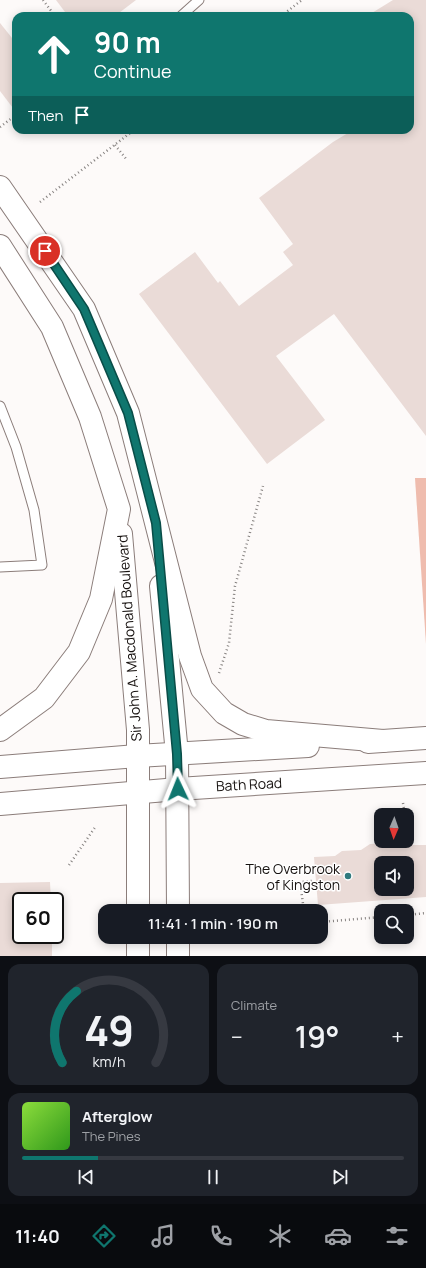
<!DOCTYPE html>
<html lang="en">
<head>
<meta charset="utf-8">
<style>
  :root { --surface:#171b24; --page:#20242c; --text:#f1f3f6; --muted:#9ea1a6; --line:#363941; --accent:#0f766e }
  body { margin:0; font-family:Manrope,sans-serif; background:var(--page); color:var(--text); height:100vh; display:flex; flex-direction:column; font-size:15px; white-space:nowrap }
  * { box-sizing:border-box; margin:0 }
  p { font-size:13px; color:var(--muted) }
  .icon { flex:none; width:22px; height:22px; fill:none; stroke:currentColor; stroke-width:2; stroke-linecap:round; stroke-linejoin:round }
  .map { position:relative; height:956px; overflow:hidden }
  .drawer { display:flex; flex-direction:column; gap:8px; padding:8px; background:#0d0f14; flex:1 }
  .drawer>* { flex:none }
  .guide { position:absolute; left:12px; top:12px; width:402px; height:122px; border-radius:12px; box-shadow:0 2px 10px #0003; background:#0f766e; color:#fff; overflow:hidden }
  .needle { width:26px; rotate:182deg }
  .fabs { position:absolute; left:374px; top:808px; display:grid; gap:8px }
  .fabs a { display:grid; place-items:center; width:40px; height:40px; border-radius:8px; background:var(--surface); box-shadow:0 2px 10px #0003; font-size:20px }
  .speed { position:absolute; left:12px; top:892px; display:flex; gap:8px; font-size:20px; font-weight:700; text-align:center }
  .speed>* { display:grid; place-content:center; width:52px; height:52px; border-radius:50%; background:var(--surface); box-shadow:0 2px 10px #0003; line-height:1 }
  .speed .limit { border:2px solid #111; border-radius:6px; background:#fff; color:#111 }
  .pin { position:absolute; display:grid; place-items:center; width:34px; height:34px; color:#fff; margin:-17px; border:2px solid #fff; border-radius:50%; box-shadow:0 1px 4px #0007 }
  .me { position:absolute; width:44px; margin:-22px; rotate:358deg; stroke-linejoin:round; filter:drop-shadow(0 0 3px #0008) }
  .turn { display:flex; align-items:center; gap:14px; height:84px; padding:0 16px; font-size:18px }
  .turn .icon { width:52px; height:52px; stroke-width:2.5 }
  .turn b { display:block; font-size:28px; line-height:34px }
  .then { display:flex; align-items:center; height:38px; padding:0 16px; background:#0003; gap:8px; font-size:15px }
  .big { font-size:30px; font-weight:600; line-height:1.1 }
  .drawer .widget { flex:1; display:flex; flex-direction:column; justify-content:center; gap:6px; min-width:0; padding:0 14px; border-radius:12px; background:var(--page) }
  .drawer .dial { align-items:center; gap:0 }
  .dial svg { height:104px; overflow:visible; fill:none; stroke:var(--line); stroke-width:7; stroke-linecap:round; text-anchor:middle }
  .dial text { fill:var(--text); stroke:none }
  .song { display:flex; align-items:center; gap:12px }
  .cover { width:48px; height:48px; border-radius:6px; background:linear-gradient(135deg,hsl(90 70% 55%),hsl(110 70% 35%)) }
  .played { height:4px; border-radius:2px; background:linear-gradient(90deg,var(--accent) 20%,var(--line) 20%) }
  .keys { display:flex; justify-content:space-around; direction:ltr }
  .heat { display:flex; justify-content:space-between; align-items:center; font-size:22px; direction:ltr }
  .drawer .tiles { flex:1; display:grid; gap:8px; grid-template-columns:1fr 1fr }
  .widget:last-child { grid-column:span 2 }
  .trip { position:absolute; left:98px; top:904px; width:230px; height:40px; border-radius:12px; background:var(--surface); box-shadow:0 2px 10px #0003; font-weight:600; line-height:40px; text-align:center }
  .dock { display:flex; height:64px; justify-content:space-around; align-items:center; background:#090b0e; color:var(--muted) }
  .dock .icon { width:28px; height:28px }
  .dock .selected { color:var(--accent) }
  .dock b { font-size:18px; color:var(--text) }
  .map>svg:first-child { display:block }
</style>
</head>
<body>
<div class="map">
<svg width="426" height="956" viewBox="0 0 426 956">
  <rect width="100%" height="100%" fill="#fdfaf9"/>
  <polygon fill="#efbcae" points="415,478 426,478 426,644"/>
  <g fill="#eadbd7" fill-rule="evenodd">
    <polygon points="56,0 136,0 115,16 68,16"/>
    <polygon points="393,0 426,0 426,436 334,314 276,356 325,420 267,464 139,294 195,252 218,283 220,281 239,306 293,265 283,252 293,244 259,198 333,142 353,130 410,130 410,16 367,16"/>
    <polygon points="0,23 16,43 16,112 0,91"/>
    <path d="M413 841V845H426V897L318 905 314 857 335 856 342 851 361 850 370 844ZM381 863H407V889H381Z"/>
    <polygon points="50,882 51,901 21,901 21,935 52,935 52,956 0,956 0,883"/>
  </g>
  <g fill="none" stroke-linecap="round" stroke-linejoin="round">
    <defs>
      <g id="service">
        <polyline points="181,16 199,0"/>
        <polyline points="0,406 16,447 34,510 42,565 0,567"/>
      </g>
      <g id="primary">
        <polyline points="0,187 84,309 128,413 190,656 202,689 224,713 243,724 266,731 383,741"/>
        <polyline points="0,246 52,327 90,417 119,509 101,599 79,652 44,698 0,730"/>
        <polyline points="121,534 138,730 138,911"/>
        <polyline points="161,586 177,754 178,911"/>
        <polyline points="368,742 426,738"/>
        <polyline points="0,767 137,756 308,746"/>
        <polyline points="0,804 178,789 426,773"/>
        <polyline points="138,937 138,956"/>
        <polyline points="178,937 178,956"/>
      </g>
    </defs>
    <use href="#service" stroke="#8b7d7a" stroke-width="11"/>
    <use href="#primary" stroke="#8b7d7a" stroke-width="24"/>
    <g stroke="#868280" stroke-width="2.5" stroke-dasharray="1 3" stroke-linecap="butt">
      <polyline points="43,0 55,16"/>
      <polyline points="281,16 302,0"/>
      <polyline points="0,127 16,115"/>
      <polyline points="115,145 127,160"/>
      <polyline points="40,202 134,130"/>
      <polyline points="219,673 229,643 235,586 263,486"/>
      <polyline points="403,803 405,815"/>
      <polyline points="407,836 407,837"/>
      <polyline points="69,865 96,826"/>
      <polyline points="304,911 300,882 312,881"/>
      <polyline points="407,915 426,913"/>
      <polyline points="321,922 381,917"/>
    </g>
    <use href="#service" stroke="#fff" stroke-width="9"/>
    <use href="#primary" stroke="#fff" stroke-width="22"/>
  </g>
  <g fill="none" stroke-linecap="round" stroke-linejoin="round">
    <defs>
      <polyline id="route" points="45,251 84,309 128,413 156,523 177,754 178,789"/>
    </defs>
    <use href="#route" stroke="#0a4d48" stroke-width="10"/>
    <use href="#route" stroke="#0f766e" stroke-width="7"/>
  </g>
  <circle fill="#307a7e" stroke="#fff" stroke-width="1.5" cx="348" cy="876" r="4"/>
  <g text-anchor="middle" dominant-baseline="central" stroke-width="3" stroke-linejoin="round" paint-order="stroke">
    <g font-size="14" fill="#16110f" stroke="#fff">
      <text transform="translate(129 638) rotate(-94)">Sir John A. Macdonald Boulevard</text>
      <text transform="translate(249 784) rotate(-3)">Bath Road</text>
    </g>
    <g font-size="14" fill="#16110f" stroke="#fff" text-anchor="end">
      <text x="340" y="868">The Overbrook<tspan x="340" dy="16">of Kingston</tspan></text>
    </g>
  </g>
</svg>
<div class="fabs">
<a><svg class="needle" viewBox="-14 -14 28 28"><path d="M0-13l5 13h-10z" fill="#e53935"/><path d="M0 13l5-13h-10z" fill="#9ea1a6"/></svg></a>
<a><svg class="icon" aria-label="sound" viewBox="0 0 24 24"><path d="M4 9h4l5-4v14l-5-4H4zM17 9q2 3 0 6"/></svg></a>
<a><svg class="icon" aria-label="search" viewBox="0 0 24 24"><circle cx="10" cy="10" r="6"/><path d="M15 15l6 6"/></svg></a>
</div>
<div class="speed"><div class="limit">60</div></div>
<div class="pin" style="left:45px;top:251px;background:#d93025"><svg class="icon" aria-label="arrive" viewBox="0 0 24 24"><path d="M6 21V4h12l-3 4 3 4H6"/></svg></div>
<svg class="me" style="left:178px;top:789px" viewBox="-20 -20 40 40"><path d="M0-17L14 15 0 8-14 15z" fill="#0f766e" stroke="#fff" stroke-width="4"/></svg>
<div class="trip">11:41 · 1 min · 190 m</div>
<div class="guide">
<div class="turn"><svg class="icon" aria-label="ahead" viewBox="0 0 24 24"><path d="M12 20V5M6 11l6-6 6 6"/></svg><div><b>90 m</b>Continue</div></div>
<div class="then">Then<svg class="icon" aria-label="arrive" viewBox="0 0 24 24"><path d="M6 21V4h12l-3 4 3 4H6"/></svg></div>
</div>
</div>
<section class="drawer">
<div class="tiles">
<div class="widget dial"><svg viewBox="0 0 100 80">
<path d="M14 69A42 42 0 1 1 86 69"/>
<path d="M14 69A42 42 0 0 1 25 14" stroke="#0f766e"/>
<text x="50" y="56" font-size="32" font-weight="700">49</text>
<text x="50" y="72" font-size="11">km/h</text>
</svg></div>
<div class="widget"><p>Climate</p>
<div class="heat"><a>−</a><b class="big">19°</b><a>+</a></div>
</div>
<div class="widget">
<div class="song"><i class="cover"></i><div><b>Afterglow</b><p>The Pines</p></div></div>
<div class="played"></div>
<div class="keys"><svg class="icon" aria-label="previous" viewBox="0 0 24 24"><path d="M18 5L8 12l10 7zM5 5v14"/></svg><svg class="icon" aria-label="pause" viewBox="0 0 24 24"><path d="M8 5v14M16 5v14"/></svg><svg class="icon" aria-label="next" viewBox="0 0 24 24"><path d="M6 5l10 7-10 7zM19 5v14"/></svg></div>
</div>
</div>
</section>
<nav class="dock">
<b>11:40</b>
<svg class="icon selected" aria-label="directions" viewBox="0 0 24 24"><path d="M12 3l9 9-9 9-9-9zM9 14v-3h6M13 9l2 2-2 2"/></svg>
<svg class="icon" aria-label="music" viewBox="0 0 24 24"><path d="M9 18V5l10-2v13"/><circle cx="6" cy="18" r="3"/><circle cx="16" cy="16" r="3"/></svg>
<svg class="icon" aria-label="phone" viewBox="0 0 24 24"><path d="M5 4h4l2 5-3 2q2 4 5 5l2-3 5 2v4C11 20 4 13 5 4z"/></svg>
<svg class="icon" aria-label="climate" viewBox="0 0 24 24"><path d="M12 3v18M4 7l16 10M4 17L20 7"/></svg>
<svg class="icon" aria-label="car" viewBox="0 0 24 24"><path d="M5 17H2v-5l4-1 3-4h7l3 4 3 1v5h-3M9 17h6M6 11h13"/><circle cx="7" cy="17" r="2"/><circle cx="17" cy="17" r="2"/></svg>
<svg class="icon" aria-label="filters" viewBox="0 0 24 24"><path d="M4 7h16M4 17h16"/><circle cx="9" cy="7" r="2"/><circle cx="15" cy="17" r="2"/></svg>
</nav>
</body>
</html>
